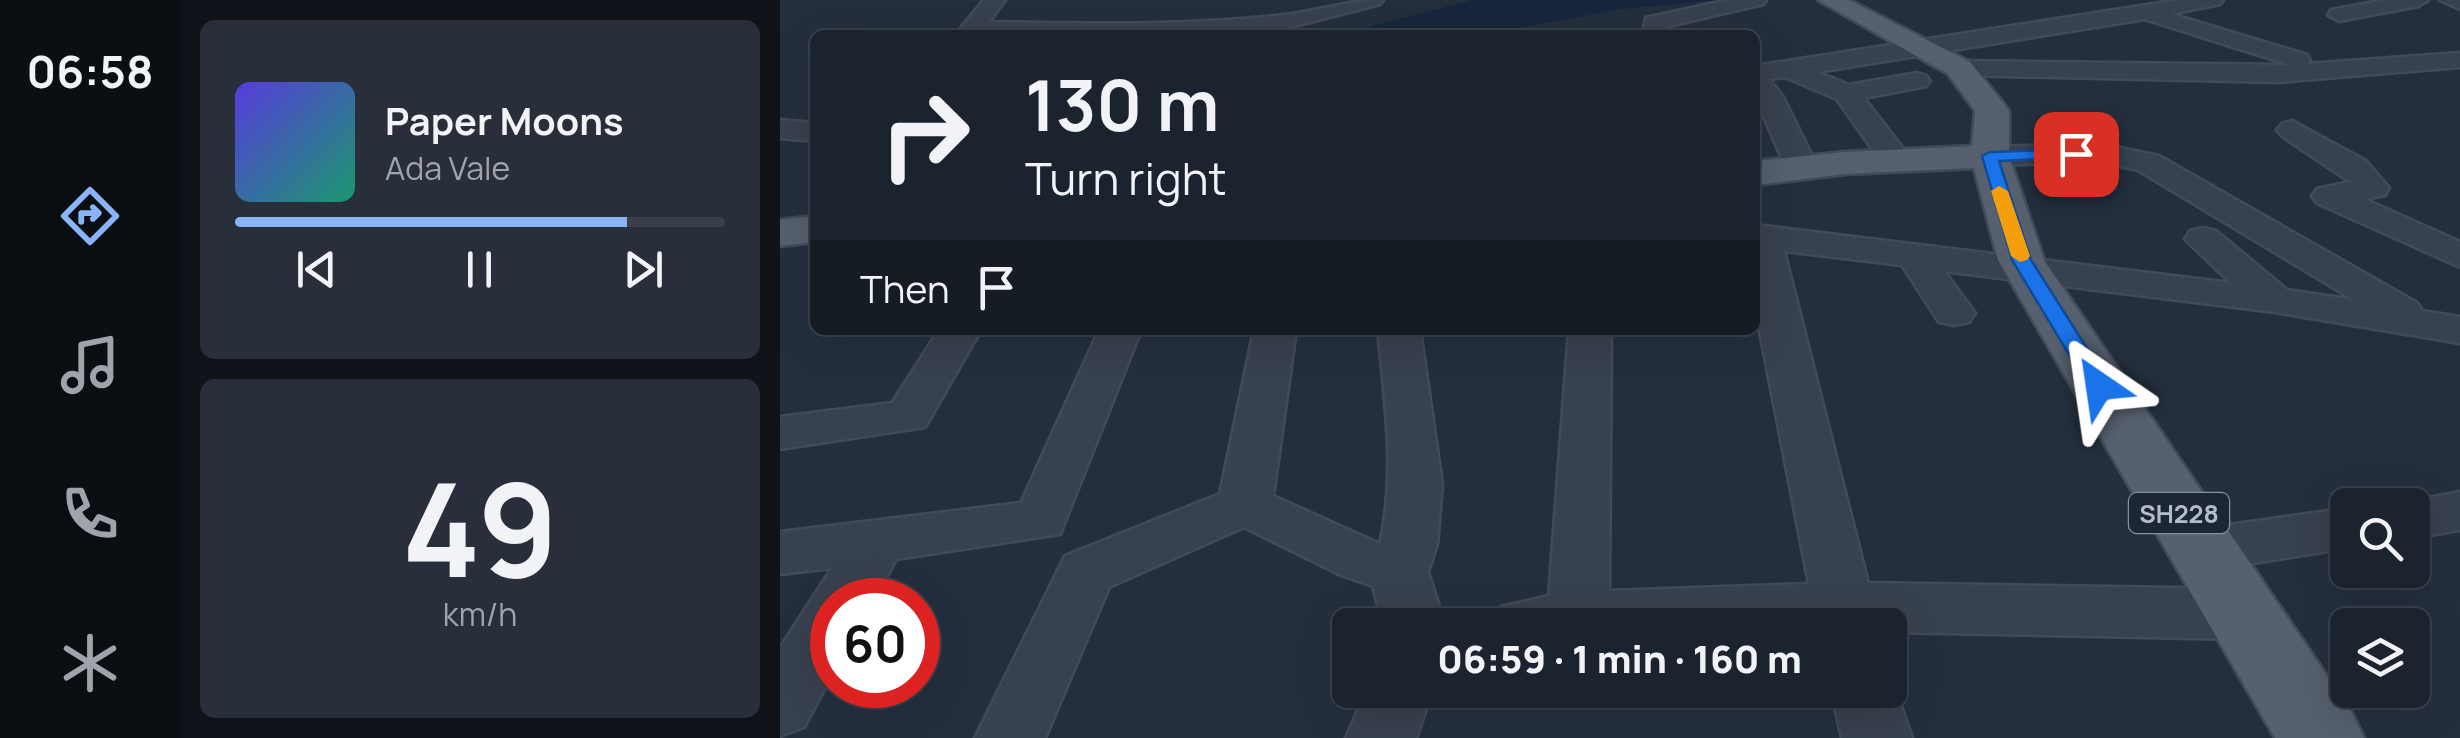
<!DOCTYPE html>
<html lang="en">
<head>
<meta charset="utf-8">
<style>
  :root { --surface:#1b232e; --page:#282f3a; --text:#f1f3f6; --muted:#a0a4aa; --line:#39404a; --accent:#8ab4f8 }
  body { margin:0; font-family:Manrope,sans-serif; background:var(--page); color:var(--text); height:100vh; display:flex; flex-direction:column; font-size:38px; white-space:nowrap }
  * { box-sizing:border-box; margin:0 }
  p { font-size:32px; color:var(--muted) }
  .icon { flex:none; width:55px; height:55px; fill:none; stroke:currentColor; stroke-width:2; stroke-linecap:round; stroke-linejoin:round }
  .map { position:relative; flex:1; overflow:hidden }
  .side { display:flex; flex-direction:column; gap:20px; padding:20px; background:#0f1319; width:600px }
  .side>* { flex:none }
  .hud { position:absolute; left:30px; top:30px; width:950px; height:305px; border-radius:15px; box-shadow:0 10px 40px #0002,0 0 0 2px var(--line); background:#1b232e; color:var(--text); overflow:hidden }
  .controls { position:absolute; left:1550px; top:488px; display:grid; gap:20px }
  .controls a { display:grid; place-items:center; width:100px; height:100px; border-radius:15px; background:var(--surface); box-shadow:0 10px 40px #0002,0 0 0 2px var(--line); font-size:50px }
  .speed { position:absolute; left:30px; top:578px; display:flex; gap:20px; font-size:50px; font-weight:700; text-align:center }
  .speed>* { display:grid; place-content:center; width:130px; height:130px; border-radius:50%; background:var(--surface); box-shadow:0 10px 40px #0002,0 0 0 2px var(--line); line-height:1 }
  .speed .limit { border:15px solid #d22; background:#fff; color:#111 }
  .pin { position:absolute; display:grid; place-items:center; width:85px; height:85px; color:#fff; margin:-42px; border-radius:20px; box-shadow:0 5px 15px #0006 }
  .me { position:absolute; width:110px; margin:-55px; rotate:328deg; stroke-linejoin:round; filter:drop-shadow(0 0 8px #0008) }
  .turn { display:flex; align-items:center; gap:35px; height:210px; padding:0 50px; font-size:45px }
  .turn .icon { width:130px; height:130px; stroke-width:2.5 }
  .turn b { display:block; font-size:70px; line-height:85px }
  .then { display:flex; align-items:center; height:95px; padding:0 50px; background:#0003; gap:20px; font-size:38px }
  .side .card { flex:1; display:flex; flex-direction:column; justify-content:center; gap:15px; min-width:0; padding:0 35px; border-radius:15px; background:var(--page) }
  .side .dial { align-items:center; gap:0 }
  .dial b { font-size:130px; line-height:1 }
  .song { display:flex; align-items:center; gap:30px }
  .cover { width:120px; height:120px; border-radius:15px; background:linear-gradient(135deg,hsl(250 70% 55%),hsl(160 70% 35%)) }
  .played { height:10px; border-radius:5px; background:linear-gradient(90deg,var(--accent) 80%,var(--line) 80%) }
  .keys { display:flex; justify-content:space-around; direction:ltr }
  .trip { position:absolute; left:552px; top:608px; width:575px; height:100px; border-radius:15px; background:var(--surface); box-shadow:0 10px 40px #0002,0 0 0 2px var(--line); font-weight:800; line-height:100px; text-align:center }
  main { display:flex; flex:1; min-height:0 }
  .tab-bar { display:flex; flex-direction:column; width:180px; justify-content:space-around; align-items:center; background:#0b0e12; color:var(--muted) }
  .tab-bar .icon { width:70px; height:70px }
  .tab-bar .on { color:var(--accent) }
  .tab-bar b { font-size:45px; color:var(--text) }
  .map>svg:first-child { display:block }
</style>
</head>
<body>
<main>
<nav class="tab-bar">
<b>06:58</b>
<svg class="icon on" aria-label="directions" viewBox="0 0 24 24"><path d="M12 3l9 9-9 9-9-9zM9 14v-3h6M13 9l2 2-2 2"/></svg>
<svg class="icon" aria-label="music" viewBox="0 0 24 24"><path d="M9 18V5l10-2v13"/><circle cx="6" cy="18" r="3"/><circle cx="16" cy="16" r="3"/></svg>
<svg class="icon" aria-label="phone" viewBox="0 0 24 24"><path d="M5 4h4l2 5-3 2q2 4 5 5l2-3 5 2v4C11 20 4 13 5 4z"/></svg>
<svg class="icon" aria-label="climate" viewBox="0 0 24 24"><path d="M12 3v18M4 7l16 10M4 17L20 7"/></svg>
</nav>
<section class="side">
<div class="card">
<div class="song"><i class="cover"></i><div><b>Paper Moons</b><p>Ada Vale</p></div></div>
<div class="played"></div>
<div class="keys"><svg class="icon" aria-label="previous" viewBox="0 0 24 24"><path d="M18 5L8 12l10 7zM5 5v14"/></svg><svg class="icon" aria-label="pause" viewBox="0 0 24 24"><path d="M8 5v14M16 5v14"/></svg><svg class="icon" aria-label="next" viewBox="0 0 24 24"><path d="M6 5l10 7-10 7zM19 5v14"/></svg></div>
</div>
<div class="card dial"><b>49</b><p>km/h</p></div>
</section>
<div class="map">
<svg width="1680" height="738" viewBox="0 0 1680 738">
  <rect width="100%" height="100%" fill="#242f3e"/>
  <polygon fill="#17263c" points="693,0 938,0 843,9 699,35 576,35 595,25"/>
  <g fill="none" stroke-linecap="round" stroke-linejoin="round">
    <defs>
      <g id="minor">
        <path d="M204 0H225L209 22C307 24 406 26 504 15 539 11 567 0 603 0L600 4 507 28 395 35 184 33 181 28Z"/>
        <polygon points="948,0 986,0 983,4 885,27 890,35 863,32 866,18"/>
        <polygon points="1399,0 1443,0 1440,4 1391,14 1527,55 1530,60 1527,64 1680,53 1680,67 1497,82 1179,75 1167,68 1179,61 1510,65 1365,19 1037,72 1069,85 1137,73 1146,76 1150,81 1146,86 1084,98 1134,163 1129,170 1107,170 1057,99 1005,77 989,79 1003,97 1038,168 1033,175 1011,175 1006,168 975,96 975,66"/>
        <polygon points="1605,0 1648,0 1638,6 1559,21 1548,15 1551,10"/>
        <polygon points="1660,0 1680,0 1680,9"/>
        <polygon points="0,120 35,123 35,141 0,138"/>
        <polygon points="1512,121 1586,161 1609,188 1605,195 1584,199 1680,242 1680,267 1537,203 1532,196 1537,189 1570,182 1502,136 1497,130 1502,124"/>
        <polygon points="1321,144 1379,156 1637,303 1642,311 1680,317 1680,343 1495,312 1164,271 1195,313 1189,322 1174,325 1159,322 1122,265 1004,251 1088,583 1462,589 1484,597 1493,614 1484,631 1462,639 1110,632 1110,625 712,625 721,607 769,596 789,330 831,330 829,591 1029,584 975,306 975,225 1451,283 1405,239 1410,231 1423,228 1436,231 1507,290 1574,300 1358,170 1321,162 1210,165 1199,163 1195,156 1199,149 1210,147"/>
        <polygon points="159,330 201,330 145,427 0,449 0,417 112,403"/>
        <polygon points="319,330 361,330 280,534 116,559 94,600 52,600 52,675 24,727 0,736 0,648 52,568 0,574 0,532 241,503"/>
        <path d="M474 330H516L493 496 600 544C616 472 605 402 598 330H640L662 484 657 544 648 572 665 625H603L593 586 561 575 464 527 329 587 265 738H195L285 556 440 494Z"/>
        <polygon points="1680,492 1680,530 1632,538 1632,505 1612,505"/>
        <polygon points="1568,508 1568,548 1422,571 1402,565 1393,550 1402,535 1422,529"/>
        <polygon points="1110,675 1132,738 1062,738 1051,690 1110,690"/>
        <polygon points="587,690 653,690 636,738 566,738"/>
      </g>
      <g id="major">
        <polygon points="1038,0 1069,0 1190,62 1224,104 1229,111 1229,156 1264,260 1571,711 1584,738 1495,738 1218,260 1194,168 1065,174 975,185 975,161 1065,152 1192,146 1195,111 1168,74"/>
        <polygon points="35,216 35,242 0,246 0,220"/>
      </g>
    </defs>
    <use href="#minor" stroke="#414a57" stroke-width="5"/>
    <use href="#major" stroke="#414a57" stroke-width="5"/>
    <use href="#minor" fill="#38414e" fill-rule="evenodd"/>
    <use href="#major" fill="#56606e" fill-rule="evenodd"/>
  </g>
  <polygon fill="#1a73e8" stroke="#114b97" stroke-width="2.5" points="1296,149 1301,150 1301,157 1219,161 1251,260 1331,386 1319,393 1308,386 1232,260 1202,156 1210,152"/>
  <polygon fill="#f59e0b" points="1219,186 1228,191 1250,256 1247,260 1240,262 1231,256 1211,191"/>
  <g text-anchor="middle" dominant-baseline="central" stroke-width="10" stroke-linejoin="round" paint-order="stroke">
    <rect fill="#1d2633" stroke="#878f9c" stroke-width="2.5" x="1349" y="493" width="100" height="40" rx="8"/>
    <g font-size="25" font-weight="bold" fill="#b4bcc9">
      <text x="1399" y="513">SH228</text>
    </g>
  </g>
</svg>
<div class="controls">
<a><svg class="icon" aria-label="search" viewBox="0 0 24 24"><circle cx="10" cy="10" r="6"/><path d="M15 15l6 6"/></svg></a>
<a><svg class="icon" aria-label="layers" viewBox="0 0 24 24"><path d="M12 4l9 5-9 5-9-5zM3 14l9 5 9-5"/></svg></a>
</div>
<div class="speed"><div class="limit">60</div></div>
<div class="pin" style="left:1296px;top:154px;background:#d93025"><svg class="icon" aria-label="arrive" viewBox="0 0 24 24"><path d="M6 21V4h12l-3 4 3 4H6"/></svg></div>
<svg class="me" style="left:1319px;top:386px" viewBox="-20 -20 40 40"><path d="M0-17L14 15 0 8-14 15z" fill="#1a73e8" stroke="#fff" stroke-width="4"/></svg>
<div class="trip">06:59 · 1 min · 160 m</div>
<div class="hud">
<div class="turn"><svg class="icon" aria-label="right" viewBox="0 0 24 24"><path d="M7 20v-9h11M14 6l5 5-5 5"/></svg><div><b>130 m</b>Turn right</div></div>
<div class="then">Then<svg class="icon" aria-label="arrive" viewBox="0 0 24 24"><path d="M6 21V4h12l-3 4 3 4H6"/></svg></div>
</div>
</div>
</main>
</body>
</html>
